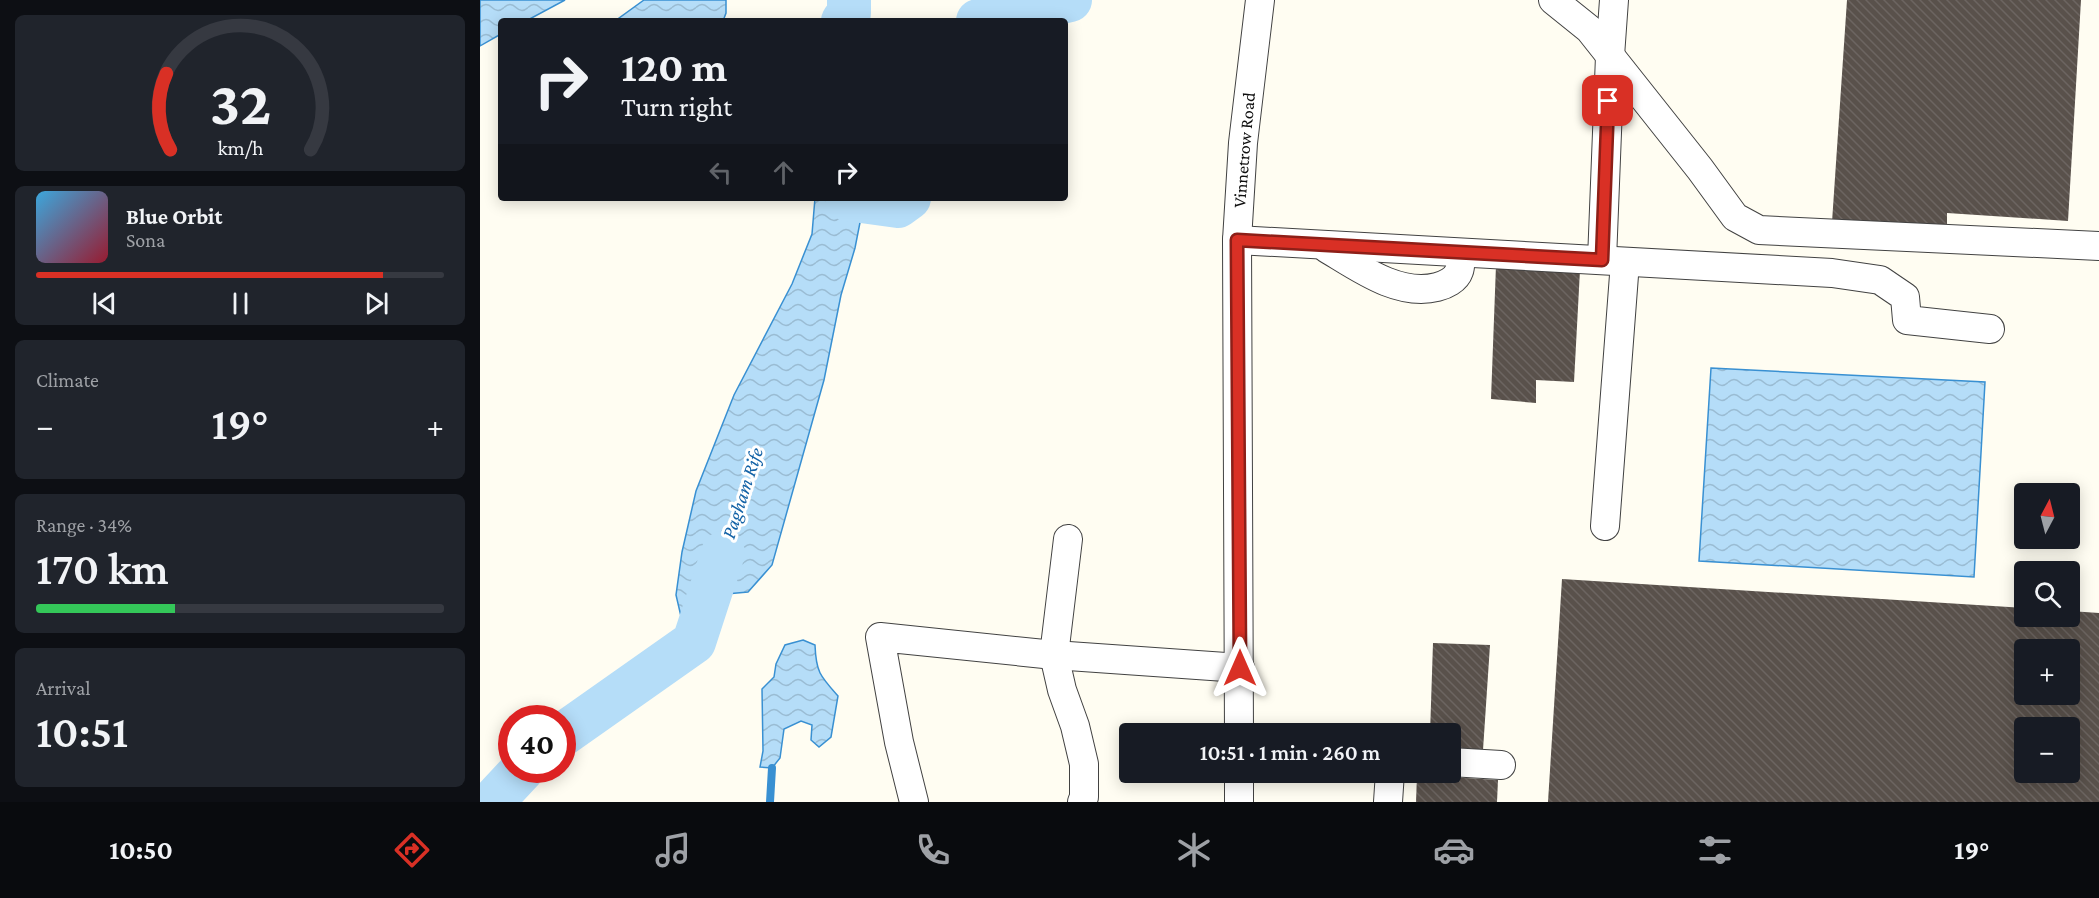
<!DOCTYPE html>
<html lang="en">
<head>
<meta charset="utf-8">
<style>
  :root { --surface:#171b24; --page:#20242c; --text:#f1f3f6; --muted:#9ea1a6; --line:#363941; --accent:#d93025 }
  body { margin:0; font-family:"Crimson Pro",serif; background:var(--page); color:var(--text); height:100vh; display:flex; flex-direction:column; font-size:22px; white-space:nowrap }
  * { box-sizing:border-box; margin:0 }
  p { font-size:20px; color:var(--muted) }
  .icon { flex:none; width:33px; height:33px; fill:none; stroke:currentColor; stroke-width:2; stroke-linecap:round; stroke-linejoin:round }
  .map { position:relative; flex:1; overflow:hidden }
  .sheet { display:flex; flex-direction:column; gap:15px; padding:15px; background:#0d0f14; width:480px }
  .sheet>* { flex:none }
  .banner { position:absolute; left:18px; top:18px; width:570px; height:183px; border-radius:6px; box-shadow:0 3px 15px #0003; background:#171b24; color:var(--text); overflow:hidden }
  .needle { width:39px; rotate:7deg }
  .tools { position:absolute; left:1534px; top:483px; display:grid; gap:12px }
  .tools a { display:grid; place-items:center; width:66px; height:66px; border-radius:6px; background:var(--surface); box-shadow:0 3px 15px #0003; font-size:30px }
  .speed { position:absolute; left:18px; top:705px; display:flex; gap:12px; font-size:30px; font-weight:700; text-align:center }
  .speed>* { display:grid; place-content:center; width:78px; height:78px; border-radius:50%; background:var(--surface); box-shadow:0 3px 15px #0003; line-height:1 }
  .speed .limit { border:9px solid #d22; background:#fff; color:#111 }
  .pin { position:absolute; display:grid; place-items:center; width:51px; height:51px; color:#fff; margin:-26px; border-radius:12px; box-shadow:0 3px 9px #0006 }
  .me { position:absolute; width:66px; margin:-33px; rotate:0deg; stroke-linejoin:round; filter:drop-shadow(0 0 4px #0008) }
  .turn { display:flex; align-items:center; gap:21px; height:126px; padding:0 24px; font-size:27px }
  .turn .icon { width:78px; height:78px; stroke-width:2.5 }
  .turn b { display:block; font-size:42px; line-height:51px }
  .lanes { display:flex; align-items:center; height:57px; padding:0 24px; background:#0003; justify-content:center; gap:30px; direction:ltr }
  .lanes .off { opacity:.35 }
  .big { font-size:45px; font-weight:600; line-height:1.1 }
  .sheet .card { flex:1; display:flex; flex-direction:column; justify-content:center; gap:9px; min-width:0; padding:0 21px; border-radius:9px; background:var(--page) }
  .sheet .dial { align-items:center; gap:0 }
  .dial svg { height:156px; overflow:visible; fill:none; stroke:var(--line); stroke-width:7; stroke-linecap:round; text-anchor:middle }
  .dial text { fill:var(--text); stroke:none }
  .song { display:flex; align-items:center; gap:18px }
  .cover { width:72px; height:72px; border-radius:9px; background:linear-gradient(135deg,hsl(200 70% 55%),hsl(350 70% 35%)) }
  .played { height:6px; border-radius:3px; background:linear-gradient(90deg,var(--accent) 85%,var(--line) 85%) }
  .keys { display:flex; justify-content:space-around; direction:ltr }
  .heat { display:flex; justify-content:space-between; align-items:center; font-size:33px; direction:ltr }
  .charge { height:9px; border-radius:4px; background:linear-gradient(90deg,#34c759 34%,var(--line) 0) }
  .trip { position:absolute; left:639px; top:723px; width:342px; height:60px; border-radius:6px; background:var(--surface); box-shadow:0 3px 15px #0003; font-weight:600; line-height:60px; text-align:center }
  .menu { display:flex; height:96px; justify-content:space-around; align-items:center; background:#090b0e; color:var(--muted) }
  .menu .icon { width:42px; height:42px }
  .menu .active { color:var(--accent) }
  .menu b { font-size:27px; color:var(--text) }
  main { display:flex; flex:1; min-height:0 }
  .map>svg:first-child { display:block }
</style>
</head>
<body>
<main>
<section class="sheet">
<div class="card dial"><svg viewBox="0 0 100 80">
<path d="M14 69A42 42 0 1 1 86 69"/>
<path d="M14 69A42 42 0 0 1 12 30" stroke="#d93025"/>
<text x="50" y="56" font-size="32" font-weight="700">32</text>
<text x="50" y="72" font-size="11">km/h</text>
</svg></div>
<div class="card">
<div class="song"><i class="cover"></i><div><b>Blue Orbit</b><p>Sona</p></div></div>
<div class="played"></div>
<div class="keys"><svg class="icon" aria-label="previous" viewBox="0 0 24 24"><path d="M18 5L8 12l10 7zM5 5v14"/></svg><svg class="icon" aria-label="pause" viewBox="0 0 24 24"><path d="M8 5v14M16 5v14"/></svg><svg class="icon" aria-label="next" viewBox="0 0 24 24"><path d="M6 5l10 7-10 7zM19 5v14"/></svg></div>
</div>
<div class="card"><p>Climate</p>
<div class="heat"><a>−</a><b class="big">19°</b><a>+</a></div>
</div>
<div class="card"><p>Range · 34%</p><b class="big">170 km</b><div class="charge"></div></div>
<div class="card"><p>Arrival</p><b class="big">10:51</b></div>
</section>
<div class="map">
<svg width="1619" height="802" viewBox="0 0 1619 802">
  <defs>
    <pattern id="water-waves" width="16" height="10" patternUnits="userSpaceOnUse" patternTransform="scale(1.5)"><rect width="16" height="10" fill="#b5ddf8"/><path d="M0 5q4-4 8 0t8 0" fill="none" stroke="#9abcd3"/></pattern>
    <pattern id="building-back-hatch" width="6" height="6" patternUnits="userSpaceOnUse" patternTransform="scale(1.5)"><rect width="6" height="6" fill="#59514b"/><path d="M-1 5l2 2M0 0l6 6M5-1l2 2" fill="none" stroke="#6c6561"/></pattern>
  </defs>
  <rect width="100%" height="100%" fill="#fffdf2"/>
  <g fill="url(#water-waves)" stroke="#3990d2" stroke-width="1.5">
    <polygon points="0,0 85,0 46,21 21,21 21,34 0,46"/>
    <polygon points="164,0 246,0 246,13 243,21 135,21"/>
    <polygon points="335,198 429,198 418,206 384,202 375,248 361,295 344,380 292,565 268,592 246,594 225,608 219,627 203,625 196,595 202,552 216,491 254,395 312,284 332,234"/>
    <polygon points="1231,368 1505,382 1494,577 1219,561"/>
    <path d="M323 640 335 645C336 672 340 676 358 696L351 737 339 747 331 740 332 725 321 721 304 729 300 758 292 768 280 767 283 751 282 689 294 677 296 664 305 645Z"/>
  </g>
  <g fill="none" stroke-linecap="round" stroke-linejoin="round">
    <polyline stroke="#3990d2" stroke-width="8" points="290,802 292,768"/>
    <g stroke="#b5ddf8" stroke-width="44">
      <polyline points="363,21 369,13 369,0"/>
      <polyline points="498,21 590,0"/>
      <polyline points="367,199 418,206 429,198"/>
      <polyline points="82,735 214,642 243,553"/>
      <polyline points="12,802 42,770"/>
    </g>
  </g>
  <g fill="url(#building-back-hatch)" fill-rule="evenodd">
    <polygon points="1367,0 1601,0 1588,221 1467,213 1467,231 1352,222"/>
    <polygon points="1016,265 1100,270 1094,382 1056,380 1056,403 1011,399"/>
    <path d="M1082 579 1545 608V616H1590V611L1619 613V802H1068ZM1545 650H1590V694H1545ZM1545 728H1590V772H1545Z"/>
    <polygon points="953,643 1010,645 1003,750 970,749 970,734 950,734"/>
    <polygon points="937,775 1018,780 1017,802 936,802"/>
  </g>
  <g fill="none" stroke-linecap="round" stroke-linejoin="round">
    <defs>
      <g id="minor">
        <polyline points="1073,0 1109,29 1220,169 1255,217 1279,230 1619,246"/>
        <polyline points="757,240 1352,273 1400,280 1425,297 1427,320 1510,329"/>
        <path d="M846 248C878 267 918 297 957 287 965 285 976 280 979 271 981 266 980 259 981 253"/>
        <polyline points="1122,260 1130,56 1134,0"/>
        <polyline points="1125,526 1145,262"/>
        <polyline points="588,539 574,655 582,690 595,726 604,764 604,797 602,802"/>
        <polyline points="759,734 757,240 763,143 780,0"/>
        <polyline points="970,762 1021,765"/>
        <polyline points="434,802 419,742 400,637 574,655 760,668"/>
        <polyline points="759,802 759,772"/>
        <polyline points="908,802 910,772"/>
      </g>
    </defs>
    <use href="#minor" stroke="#424242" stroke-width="30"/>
    <use href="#minor" stroke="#fff" stroke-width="28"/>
  </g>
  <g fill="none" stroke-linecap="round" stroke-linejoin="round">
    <defs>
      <polyline id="route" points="760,668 757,240 1122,260 1128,101"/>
    </defs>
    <use href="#route" stroke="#8d1f18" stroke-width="15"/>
    <use href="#route" stroke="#d93025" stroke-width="10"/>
  </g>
  <g text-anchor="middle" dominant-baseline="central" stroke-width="6" stroke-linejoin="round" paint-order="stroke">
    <g font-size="18" fill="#0f0f0f" stroke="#fff">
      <text transform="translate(764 150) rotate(-85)">Vinnetrow Road</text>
    </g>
    <g font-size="20" font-style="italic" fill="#1362a6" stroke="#fff">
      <text transform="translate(262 493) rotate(-72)">Pagham Rife</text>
    </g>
  </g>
</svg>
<div class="tools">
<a><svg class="needle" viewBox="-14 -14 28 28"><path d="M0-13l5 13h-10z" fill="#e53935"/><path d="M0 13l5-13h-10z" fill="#9ea1a6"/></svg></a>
<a><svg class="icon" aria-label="search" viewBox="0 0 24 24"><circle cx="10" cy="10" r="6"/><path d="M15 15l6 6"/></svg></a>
<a>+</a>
<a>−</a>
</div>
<div class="speed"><div class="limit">40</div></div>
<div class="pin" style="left:1128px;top:101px;background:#d93025"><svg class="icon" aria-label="arrive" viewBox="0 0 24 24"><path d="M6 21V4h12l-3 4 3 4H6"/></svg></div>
<svg class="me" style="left:760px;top:668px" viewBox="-20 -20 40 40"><path d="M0-17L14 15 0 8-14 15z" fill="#d93025" stroke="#fff" stroke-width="4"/></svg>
<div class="trip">10:51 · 1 min · 260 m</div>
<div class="banner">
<div class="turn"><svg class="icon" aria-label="right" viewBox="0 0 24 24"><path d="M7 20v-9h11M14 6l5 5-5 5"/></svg><div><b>120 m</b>Turn right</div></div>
<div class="lanes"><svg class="icon off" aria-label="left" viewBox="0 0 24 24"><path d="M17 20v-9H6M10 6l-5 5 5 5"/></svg><svg class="icon off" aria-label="ahead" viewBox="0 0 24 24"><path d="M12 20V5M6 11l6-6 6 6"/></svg><svg class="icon" aria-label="right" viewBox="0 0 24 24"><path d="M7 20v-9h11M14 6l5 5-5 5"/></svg></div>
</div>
</div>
</main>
<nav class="menu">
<b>10:50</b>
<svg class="icon active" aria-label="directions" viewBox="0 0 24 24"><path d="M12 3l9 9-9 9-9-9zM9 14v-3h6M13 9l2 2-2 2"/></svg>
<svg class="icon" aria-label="music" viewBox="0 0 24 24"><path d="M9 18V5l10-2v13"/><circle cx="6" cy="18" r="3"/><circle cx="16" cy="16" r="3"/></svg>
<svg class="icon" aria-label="phone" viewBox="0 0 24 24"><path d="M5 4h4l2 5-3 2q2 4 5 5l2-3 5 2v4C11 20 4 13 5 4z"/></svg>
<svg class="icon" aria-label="climate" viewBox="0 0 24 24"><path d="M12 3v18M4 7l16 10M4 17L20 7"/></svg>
<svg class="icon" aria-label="car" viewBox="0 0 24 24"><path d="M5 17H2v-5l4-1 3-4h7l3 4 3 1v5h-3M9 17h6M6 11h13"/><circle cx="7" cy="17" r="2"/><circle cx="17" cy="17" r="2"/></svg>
<svg class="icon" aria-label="filters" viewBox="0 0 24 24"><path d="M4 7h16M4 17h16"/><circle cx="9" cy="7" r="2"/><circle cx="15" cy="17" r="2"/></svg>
<b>19°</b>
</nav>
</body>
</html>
